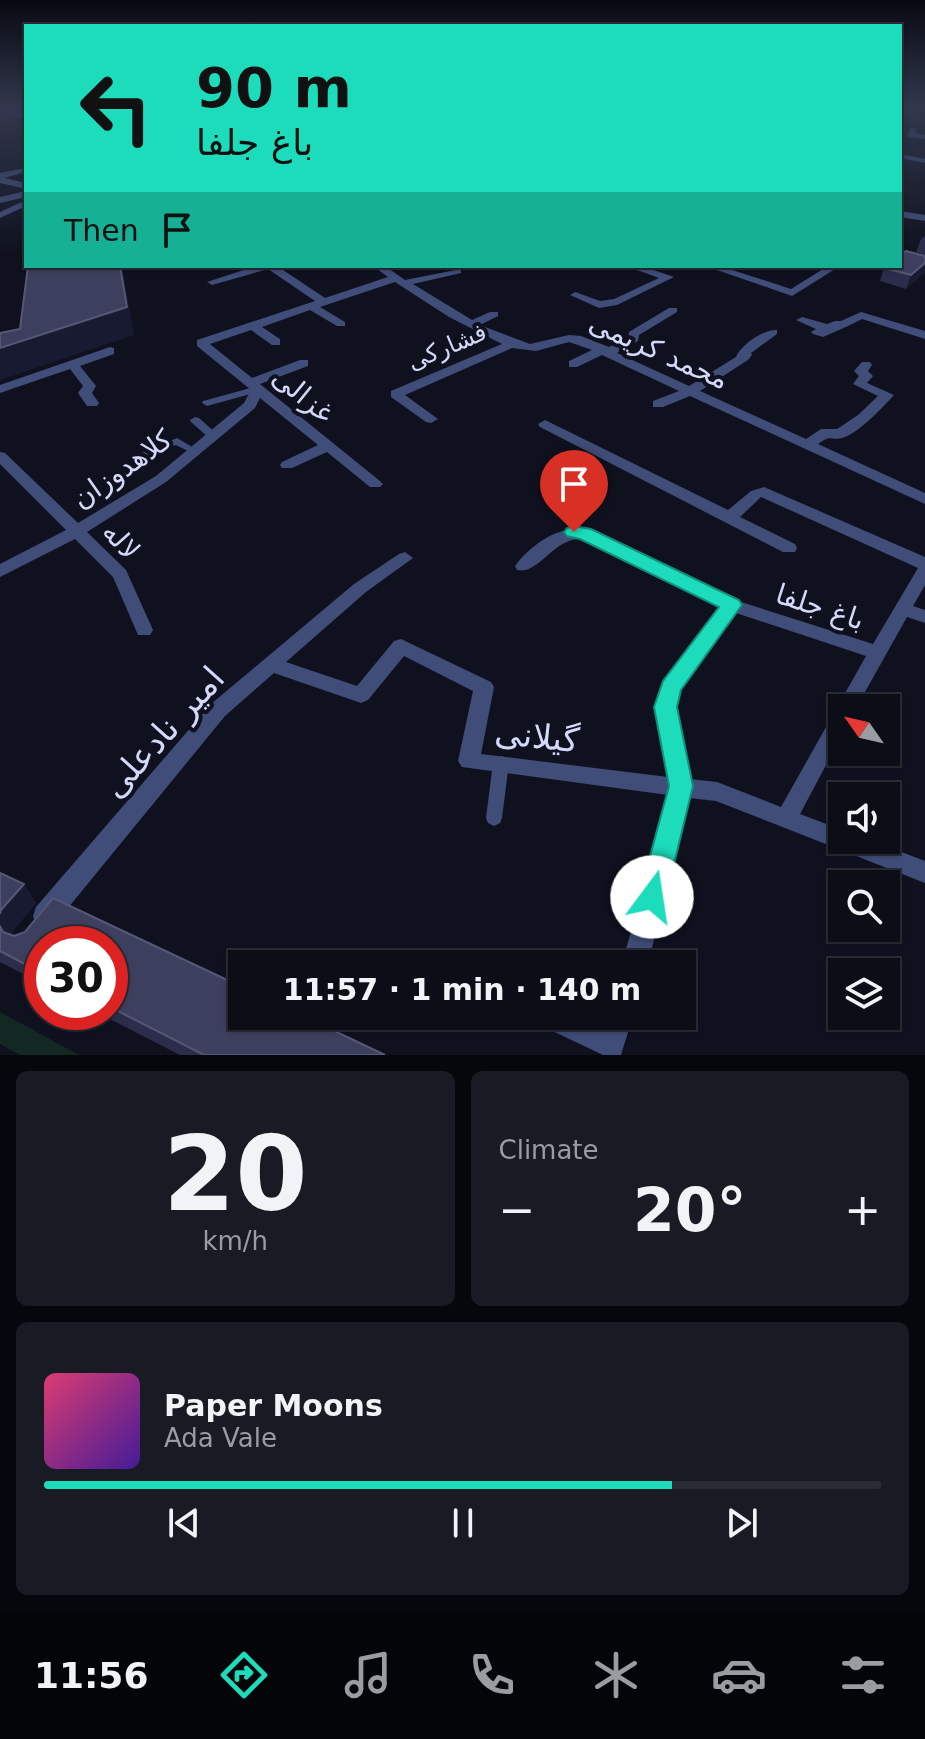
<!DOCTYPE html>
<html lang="en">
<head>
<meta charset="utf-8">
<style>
  :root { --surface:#0b0d17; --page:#191b24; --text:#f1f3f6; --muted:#9a9ca1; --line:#2b2d36; --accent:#1cdcbb }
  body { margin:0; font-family:"DejaVu Sans","Noto Naskh Arabic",sans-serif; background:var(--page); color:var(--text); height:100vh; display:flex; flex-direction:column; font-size:30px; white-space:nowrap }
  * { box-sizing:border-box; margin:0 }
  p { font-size:26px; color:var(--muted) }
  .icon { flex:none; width:44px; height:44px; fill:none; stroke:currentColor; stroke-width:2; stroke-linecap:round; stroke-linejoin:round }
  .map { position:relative; height:1055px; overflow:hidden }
  .side { display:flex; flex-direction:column; gap:16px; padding:16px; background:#06070d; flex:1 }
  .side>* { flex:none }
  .guide { position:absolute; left:24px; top:24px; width:878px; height:244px; border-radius:0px; box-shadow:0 2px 6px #0004,0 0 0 2px var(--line); background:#1cdcbb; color:#111; overflow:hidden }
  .needle { width:52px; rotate:304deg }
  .tools { position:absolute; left:828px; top:694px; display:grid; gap:16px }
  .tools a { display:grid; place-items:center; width:72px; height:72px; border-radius:0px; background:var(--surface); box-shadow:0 2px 6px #0004,0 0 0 2px var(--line); font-size:40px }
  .speed { position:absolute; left:24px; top:926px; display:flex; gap:16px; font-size:40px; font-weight:700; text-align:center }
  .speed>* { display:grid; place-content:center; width:104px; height:104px; border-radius:50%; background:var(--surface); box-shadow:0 2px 6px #0004,0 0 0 2px var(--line); line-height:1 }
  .speed .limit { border:12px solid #d22; background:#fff; color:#111 }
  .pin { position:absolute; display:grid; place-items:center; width:68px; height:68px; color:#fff; margin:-82px -34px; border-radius:50% 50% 50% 0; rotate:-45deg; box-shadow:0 0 8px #0007 }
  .pin .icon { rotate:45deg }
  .me { position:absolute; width:88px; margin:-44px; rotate:14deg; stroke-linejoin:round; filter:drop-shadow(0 0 6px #0008) }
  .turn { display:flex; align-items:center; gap:28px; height:168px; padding:0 40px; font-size:36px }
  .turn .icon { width:104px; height:104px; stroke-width:2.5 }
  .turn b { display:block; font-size:56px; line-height:68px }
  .then { display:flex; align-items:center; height:76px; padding:0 40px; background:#0003; gap:16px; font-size:30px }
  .big { font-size:60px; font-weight:600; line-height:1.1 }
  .side .tile { flex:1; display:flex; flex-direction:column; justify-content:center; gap:12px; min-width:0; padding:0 28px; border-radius:12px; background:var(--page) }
  .side .dial { align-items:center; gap:0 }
  .dial b { font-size:104px; line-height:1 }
  .song { display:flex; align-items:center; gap:24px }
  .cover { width:96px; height:96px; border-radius:12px; background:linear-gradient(135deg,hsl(340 70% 55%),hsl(260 70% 35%)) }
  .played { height:8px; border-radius:4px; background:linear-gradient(90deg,var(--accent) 75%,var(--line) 75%) }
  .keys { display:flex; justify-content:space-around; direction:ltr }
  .heat { display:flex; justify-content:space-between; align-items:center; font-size:44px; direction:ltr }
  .side .tiles { flex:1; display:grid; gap:16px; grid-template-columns:1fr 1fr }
  .tile:last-child { grid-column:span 2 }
  .trip { position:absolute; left:228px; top:950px; width:468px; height:80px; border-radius:0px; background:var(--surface); box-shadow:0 2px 6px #0004,0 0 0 2px var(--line); font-weight:600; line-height:80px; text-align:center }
  .tabs { display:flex; height:128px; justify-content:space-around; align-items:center; background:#040509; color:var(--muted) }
  .tabs .icon { width:56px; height:56px }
  .tabs .current { color:var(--accent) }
  .tabs b { font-size:36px; color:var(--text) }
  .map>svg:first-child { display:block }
</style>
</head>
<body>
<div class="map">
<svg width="925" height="1055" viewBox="0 0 925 1055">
  <rect width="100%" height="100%" fill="#0f111f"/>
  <polygon fill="#132822" points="0,1012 79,1055 20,1055 0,1044"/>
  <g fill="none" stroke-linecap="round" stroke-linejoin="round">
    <g fill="#404d78" fill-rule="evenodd">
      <polygon points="258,386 261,387 261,391 207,406 202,403 203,401"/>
      <polygon points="195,417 199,418 217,434 218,436 217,438 209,438 191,422 190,420"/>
      <polygon points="177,438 199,451 194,454 176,445 144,458 140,459 135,456"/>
      <polygon points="501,756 507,758 509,763 502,818 500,823 494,826 488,823 486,818 493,763 495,758"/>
    </g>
    <g fill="#404d78" fill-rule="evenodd">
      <polygon points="0,107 21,114 23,115 19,117 0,111"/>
      <polygon points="900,107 911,107 900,111"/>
      <polygon points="919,107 925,107 925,109 920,108"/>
      <polygon points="910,128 916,128 915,133 925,135 925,139 907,137"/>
      <polygon points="900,154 925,159 925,163 900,158"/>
      <polygon points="26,168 26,172 0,179 0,173"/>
      <polygon points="26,191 26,197 0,203 0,197"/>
      <polygon points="900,211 925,215 925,221 900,217"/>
      <path d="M256 266H277L325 298 388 277 373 266H385L405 280 461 269V273L413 284 472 320 490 312H498V316L480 325 530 344 569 335 581 336 609 347 628 337 629 332 669 308H677V312L639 335 638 341 617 353 689 386 736 357C740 346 763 329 777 330V334L751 353 752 355 748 360 700 391 806 439 821 429H837L858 415 878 396 853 384 859 376 854 371 862 362H870L872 365 868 371 873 376 867 383 894 395C883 407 858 434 842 438 828 441 833 434 818 444L925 493V504L690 396 663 407H653V401L679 391 602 355 577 367H569V361L592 350 569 342 536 351 512 348 405 395 438 419 431 423 426 422 391 397V391L502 344 449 317 395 282 320 307 345 322V326H337L310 310 262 327 280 339V345H272L251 330 210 344 252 378 300 360H308V366L260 384 380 481 383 484 380 487H370L327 452 292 468H282L280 465 282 462 318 445 260 398 255 408 166 482 87 532 126 570 153 630 150 635H138L113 577 75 539 0 577V564L66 530 0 464V452L5 453 78 523 156 476 244 403 251 390 197 346V340L315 301 268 269 212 285 207 282Z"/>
      <polygon points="626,266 642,266 674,277 617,305 599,308 570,295 575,292 600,301 614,299 659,278"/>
      <polygon points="828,266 840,266 792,296 714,269 723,267 791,289"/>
      <path d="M861 312 925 331V339L862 319C849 326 836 331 823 337L813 334 811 332 816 329 796 320 802 317 827 324 835 321H841Z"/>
      <polygon points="110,347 114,348 114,354 80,366 96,386 92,393 99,403 97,406 87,406 78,393 83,386 70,369 0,393 0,385"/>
      <path d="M545 420 728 510 751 491 764 487 925 557V585L913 606 925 610V623L907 617 856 708H842V735L800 814 842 830V840H870L925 861V883L716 801 689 798 648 964H622L668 795 462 767 458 761 473 691 404 656 368 700 361 703 274 673 225 716 54 925 45 928 36 925 33 916 36 907 211 704 354 584 399 554 405 552 413 558 366 592 286 662 357 686 394 641 401 639 491 682 494 687 481 754 668 777 655 707 664 682 721 607 581 539C553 538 539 575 517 570L515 566C531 544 561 523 590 530L738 601 873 644 918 568 761 497 740 517 795 544 797 548 795 552H783L540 427 538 424ZM736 613 866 656 781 807 717 782 690 779 675 707 680 689Z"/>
      <polygon points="536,1016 579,1016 603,1027 607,1016 633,1016 621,1055 603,1055 540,1025"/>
    </g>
    <g fill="#404d78" fill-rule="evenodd">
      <polygon points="0,177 26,183 26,189 0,183"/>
      <polygon points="26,200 26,206 0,218 0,212"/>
    </g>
  </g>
  <g fill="#2b2d4b">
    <polygon points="925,236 925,255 916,252 921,239"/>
    <polygon points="925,256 925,272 906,289 880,281 884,268"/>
    <polygon points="0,873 24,884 36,903 14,929 12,935 25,932 53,898 242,987 242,1016 303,1016 385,1055 180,1055 96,1012 110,1012 110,944 42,944 42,984 0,962"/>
  </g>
  <g fill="#181a32">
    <polygon points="925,263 925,272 906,289 911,275"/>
    <polygon points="120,266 122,266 134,335 0,380 0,348"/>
    <polygon points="24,884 36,903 14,929 11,940 3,932 0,926 0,914 1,910"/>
  </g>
  <g fill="#3d3f5e" stroke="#545876" stroke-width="2">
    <polygon points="906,251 925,256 925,263 911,275 884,268 886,266 900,266 900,255"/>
    <polygon points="28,266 120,266 127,307 0,348 0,333 20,329"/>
    <polygon points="0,873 24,884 1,910 0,914"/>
    <polygon points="53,898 242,987 242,1016 303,1016 385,1055 204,1055 110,1007 110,944 42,944 42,973 0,951 0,926 3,932 14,936 25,932"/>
  </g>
  <linearGradient id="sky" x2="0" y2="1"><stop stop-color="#080911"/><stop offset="0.42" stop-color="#31384d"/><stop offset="1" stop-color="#31384d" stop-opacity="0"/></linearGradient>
  <rect width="925" height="254" fill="url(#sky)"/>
  <polygon fill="#1cdcbb" stroke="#128f7a" stroke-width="2" points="574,526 591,529 739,600 742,605 681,690 677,707 693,786 666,897 662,907 652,910 643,907 639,897 669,786 654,707 663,681 719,607 580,539 567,536 564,532 567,528"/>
  <g text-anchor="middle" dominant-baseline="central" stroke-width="8" stroke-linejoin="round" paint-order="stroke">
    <g font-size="24" fill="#d3d9f9" stroke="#0f111f">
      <text transform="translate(447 347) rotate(-23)">فشارکی</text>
    </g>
    <g font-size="28" fill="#d3d9f9" stroke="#0f111f">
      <text transform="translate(659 351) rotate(24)">محمد کریمی</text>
      <text transform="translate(303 395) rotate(39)">غزالی</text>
      <text transform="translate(122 469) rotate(-35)">کلاهدوزان</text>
      <text transform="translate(121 541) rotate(48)">لاله</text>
      <text transform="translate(820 607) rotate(18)">باغ جلفا</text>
    </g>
    <g font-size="34" fill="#d3d9f9" stroke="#0f111f">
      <text transform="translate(163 732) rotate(-48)">امیر نادعلی</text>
      <text transform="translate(537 736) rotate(6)">گیلانی</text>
    </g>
  </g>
</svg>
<div class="tools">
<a><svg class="needle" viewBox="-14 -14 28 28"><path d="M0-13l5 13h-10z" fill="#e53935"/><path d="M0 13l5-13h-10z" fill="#9a9ca1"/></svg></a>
<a><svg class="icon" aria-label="sound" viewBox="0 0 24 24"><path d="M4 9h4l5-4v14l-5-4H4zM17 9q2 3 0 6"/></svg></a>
<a><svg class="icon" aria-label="search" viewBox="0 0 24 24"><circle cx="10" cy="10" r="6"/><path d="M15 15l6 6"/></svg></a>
<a><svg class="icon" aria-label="layers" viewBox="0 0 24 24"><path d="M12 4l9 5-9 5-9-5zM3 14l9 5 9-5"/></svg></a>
</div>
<div class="speed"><div class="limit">30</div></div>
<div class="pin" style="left:574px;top:532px;background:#d93025"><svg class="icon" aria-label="arrive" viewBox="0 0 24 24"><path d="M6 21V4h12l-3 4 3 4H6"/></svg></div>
<svg class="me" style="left:652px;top:897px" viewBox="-20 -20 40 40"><circle r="19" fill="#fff"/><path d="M0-13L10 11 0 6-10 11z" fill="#1cdcbb"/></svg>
<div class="trip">11:57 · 1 min · 140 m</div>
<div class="guide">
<div class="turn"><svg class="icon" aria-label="left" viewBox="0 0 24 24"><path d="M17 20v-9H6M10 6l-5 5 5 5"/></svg><div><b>90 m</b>باغ جلفا</div></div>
<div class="then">Then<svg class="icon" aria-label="arrive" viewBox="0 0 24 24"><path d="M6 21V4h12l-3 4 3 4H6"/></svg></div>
</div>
</div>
<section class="side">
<div class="tiles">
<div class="tile dial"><b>20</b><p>km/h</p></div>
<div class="tile"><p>Climate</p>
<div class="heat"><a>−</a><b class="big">20°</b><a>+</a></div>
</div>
<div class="tile">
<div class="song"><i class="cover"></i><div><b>Paper Moons</b><p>Ada Vale</p></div></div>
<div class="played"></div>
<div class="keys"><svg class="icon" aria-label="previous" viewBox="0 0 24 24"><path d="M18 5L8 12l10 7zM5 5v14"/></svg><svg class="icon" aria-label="pause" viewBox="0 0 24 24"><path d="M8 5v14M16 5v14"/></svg><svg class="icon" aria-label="next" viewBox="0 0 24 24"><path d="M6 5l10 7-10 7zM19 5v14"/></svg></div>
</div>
</div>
</section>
<nav class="tabs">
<b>11:56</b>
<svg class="icon current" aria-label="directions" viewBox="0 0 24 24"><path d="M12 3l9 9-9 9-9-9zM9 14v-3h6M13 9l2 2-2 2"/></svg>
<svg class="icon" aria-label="music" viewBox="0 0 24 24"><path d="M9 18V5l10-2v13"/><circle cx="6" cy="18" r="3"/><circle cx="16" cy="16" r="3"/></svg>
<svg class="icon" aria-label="phone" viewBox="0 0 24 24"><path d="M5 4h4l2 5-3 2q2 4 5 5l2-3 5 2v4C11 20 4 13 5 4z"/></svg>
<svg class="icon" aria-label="climate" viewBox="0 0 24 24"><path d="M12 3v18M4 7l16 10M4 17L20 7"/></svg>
<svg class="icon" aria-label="car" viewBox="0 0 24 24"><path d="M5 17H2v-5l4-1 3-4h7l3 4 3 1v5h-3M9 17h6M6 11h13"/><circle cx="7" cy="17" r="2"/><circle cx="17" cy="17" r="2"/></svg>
<svg class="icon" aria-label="filters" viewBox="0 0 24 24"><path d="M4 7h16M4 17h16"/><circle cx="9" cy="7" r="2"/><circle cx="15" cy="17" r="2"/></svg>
</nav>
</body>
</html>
